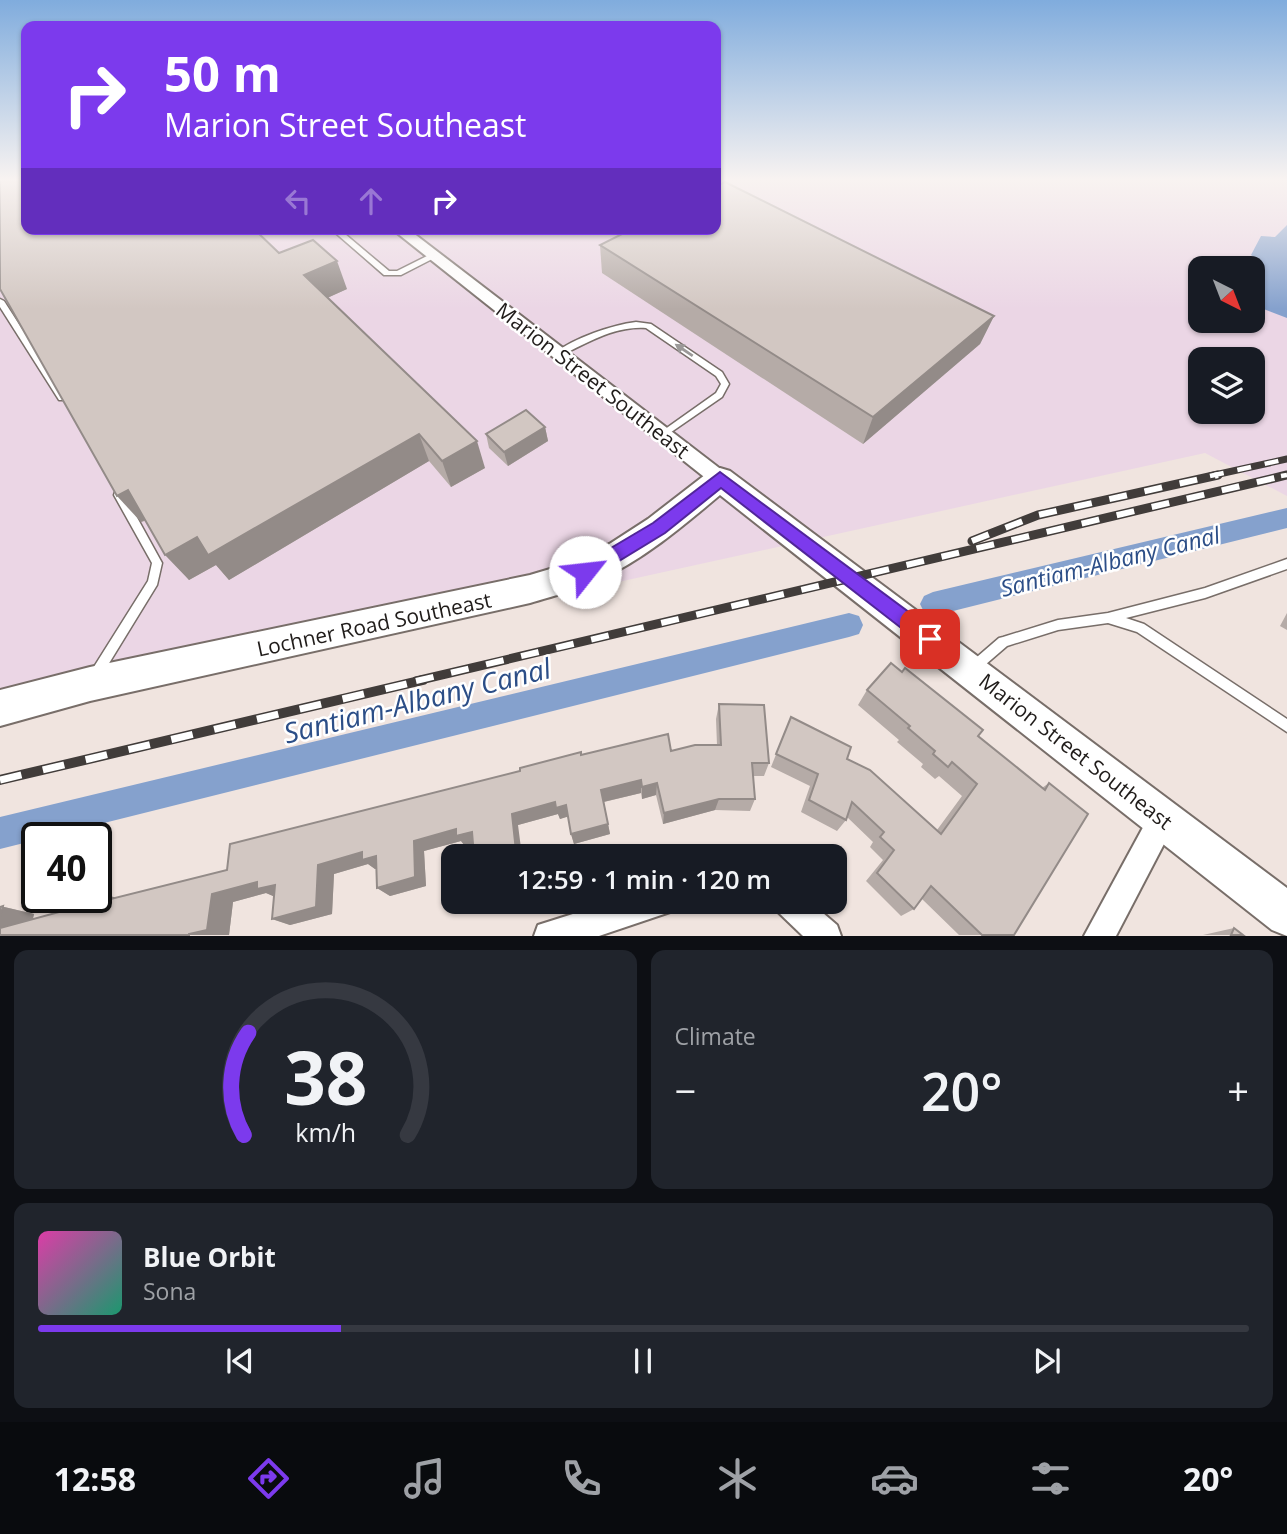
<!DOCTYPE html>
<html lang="en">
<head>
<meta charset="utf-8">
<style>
  :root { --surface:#171b24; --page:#20242c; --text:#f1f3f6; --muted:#9ea1a6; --line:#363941; --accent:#7c3aed }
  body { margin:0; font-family:"Open Sans",sans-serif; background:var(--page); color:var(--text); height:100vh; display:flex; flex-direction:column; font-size:26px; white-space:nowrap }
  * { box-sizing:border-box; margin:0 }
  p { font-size:23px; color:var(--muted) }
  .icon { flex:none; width:38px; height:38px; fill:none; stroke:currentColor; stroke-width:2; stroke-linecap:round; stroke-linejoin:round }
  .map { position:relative; height:936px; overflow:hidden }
  .drawer { display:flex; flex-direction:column; gap:14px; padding:14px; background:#0d0f14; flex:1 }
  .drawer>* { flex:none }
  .guide { position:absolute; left:21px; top:21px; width:700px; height:214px; border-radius:14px; box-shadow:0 2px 5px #0004; background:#7c3aed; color:#fff; overflow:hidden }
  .needle { width:46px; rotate:138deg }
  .fabs { position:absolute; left:1188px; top:256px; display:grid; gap:14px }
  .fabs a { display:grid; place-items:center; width:77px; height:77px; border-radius:14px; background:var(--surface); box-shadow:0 2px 5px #0004; font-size:35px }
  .speed { position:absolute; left:21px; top:822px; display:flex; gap:14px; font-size:35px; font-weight:700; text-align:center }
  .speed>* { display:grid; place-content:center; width:91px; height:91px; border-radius:50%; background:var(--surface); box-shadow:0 2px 5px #0004; line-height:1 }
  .speed .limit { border:4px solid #111; border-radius:10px; background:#fff; color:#111 }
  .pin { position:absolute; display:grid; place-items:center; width:60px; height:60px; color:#fff; margin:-30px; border-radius:14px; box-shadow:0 4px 10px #0006 }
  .me { position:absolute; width:77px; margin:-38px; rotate:61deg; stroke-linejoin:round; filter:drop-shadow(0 0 5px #0008) }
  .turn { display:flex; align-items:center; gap:24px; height:147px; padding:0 28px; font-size:32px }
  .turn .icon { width:91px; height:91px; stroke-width:2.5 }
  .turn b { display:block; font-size:49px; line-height:60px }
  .lanes { display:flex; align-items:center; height:66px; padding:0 28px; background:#0003; justify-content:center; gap:35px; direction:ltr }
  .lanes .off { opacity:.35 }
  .big { font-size:52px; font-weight:600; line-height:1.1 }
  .drawer .tile { flex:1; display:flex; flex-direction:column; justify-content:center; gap:10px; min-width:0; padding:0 24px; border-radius:14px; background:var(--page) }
  .drawer .dial { align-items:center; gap:0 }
  .dial svg { height:182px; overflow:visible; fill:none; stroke:var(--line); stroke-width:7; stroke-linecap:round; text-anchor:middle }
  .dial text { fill:var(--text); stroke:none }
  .song { display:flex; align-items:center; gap:21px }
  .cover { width:84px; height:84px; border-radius:10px; background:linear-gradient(135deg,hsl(320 70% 55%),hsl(160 70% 35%)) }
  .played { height:7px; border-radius:4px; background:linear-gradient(90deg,var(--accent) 25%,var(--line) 25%) }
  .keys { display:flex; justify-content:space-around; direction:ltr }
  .heat { display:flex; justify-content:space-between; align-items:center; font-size:38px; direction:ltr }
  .drawer .tiles { flex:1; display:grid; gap:14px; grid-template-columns:1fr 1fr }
  .tile:last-child { grid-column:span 2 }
  .trip { position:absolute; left:441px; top:844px; width:406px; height:70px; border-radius:14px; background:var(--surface); box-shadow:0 2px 5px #0004; font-weight:600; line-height:70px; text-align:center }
  .tab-bar { display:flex; height:112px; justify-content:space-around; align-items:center; background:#090b0e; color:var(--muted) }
  .tab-bar .icon { width:49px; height:49px }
  .tab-bar .on { color:var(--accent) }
  .tab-bar b { font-size:32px; color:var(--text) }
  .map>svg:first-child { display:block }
</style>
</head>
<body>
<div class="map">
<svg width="1287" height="936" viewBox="0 0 1287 936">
  <rect width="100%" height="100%" fill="#f0e4df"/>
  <path fill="#ebd6e5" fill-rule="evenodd" d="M0 178 26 229H716V178H1287V496L1205 453 0 718ZM1200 268H1253V320H1200ZM1200 359H1253V411H1200Z"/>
  <polygon fill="#85a1cd" points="1287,225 1287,318 1253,305 1253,268 1250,268 1256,259 1251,255 1261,236 1275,237"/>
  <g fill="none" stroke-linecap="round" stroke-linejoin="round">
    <g fill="#85a1cd" fill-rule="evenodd">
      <polygon points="1287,508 1287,528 933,616 924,612 920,604 924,596 933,592"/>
      <polygon points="849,613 859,616 863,625 859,634 849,637 0,849 0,817"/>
    </g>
    <defs>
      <g id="lane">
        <polygon points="331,229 339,229 389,271 397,271 431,254 434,254 438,256 401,275 384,275"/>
        <polygon points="0,299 4,301 65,396 66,398 65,400 59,400 0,307"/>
        <path d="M636 322 651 324 722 372 729 384 722 397 664 437 661 436 659 434 661 432 716 393 721 384 716 376 646 328C615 326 589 342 562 355L559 356 555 353C574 338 612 325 636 322Z"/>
        <polygon points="119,491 123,492 162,563 157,585 100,678 96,680 92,678 90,674 92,670 148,581 152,563 114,495 115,492"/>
        <polygon points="1287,559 1287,569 1205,598 1126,618 1144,624 1287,719 1287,732 1137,632 1108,623 1058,630 1007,646 978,671 974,673 970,671 968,667 970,663 999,638 1003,637 1058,620 1108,613 1205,588"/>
      </g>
      <g id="street">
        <polygon points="392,229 408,229 727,474 730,479 727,484 720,487 713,484"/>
        <polygon points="1163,805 1173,809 1177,819 1116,936 1084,936 1153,809"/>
        <polygon points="614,901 678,901 673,911 599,936 534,936 538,925"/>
        <polygon points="772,901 809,901 837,925 841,936 803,936 777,911"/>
      </g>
      <path id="secondary" d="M720 468 730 471 1287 888V936L1272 930 720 495C682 527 643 560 597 581 576 591 552 596 530 603L90 701 0 726V690L90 667 530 575 577 561 611 543 648 519 710 471Z"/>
    </defs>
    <use href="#lane" stroke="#786e69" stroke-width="3"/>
    <use href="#street" stroke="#786e69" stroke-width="4"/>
    <use href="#secondary" stroke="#786e69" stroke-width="4"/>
    <use href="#lane" fill="#fff" fill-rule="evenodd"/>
    <use href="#street" fill="#fff" fill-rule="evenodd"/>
    <use href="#secondary" fill="#fff" fill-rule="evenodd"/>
    <defs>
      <g id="rail-far2">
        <polyline points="1210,476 1287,459"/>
        <polyline points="1281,476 1287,475"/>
      </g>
      <g id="rail-far1">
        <polyline points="972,541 1038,515 1218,475"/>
        <polyline points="416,681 1287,475"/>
      </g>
      <polyline id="rail" points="0,780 423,680"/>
    </defs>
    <use href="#rail-far2" stroke="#413c3a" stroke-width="7"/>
    <use href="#rail-far1" stroke="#413c3a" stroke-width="9"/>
    <use href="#rail" stroke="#413c3a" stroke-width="10"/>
    <use href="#rail-far2" stroke="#fff" stroke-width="4.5" stroke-dasharray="14" stroke-linecap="butt"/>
    <use href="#rail-far1" stroke="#fff" stroke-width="6" stroke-dasharray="18" stroke-linecap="butt"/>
    <use href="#rail" stroke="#fff" stroke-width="7" stroke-dasharray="22" stroke-linecap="butt"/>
  </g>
  <g fill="#b5aba7">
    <polygon points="600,245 994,316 980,344 863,444 602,273"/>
    <polygon points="279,253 347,289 327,298 485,468 451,487 429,461 229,580 216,565 189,580 145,521 141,522"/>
    <polygon points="545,427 548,441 508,466 489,448 486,434"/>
    <polygon points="1287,613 1287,630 1280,626"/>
    <polygon points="867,690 978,736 1042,788 1049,783 1014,935 959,935 922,899 914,909 901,916 866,881 883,860 870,847 873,842 847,817 846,820 837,831 801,812 810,786 771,767 791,717 847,759 937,830 962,796 939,776 935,779 921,767 923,764 897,742 899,740 858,705"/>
    <polygon points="719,704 769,763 764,776 753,776 755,799 750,811 715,810 663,824 656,795 642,799 641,793 604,802 610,834 574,844 571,834 568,816 560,819 558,814 518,825 473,844 465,846 461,841 424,851 426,886 390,896 377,888 376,869 375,869 368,864 334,874 332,914 290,925 272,919 274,896 266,893 233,902 229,935 0,935 0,906 34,914 33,919 63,911 96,892 114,898 227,870 520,771 581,755 671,751 717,745 716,719"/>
    <polygon points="1234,928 1243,935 1203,935"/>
  </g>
  <g fill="#938b88">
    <polygon points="337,261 347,289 316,303 304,275"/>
    <polygon points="994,316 980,344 863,444 873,417"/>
    <polygon points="545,427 548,441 508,466 504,452"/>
    <polygon points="419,434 429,461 229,580 216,565 189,580 165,555 197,537"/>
    <polygon points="477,441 485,468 451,487 442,461"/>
    <polygon points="128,490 152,517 141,522 117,496"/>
    <polygon points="641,780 641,793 603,802 601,790"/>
    <polygon points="657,783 656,795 642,799 642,787"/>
    <polygon points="719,799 715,810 663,824 664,813"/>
    <polygon points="555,802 566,805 570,816 560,819 558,814 518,825 522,856 498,856 512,814"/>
    <polygon points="608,824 610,834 574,844 571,834"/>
    <polygon points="456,829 472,832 480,842 465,846 461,841 424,851 426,886 390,896 377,888 414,841"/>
    <polygon points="362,852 376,856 389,866 375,869 368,864 334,874 332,914 290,925 272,919 318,865"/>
    <polygon points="257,882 275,885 275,897 266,893 233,902 229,935 189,935 212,894"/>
    <polygon points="96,892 117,898 87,905 88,898 96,898"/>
    <polygon points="0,906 34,914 29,935 0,929"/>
  </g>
  <g fill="#d2c7c2" stroke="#938b88" stroke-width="2">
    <polygon points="0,178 26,178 26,229 254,229 279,253 313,240 337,261 304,275 477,441 442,461 419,434 208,555 197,537 165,555 128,490 117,496 0,289"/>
    <polygon points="725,182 994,316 873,417 600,245 632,229 716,229 716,187"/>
    <polygon points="526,410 545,427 504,452 486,434"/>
    <polygon points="891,663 902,672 905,668 983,730 978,736 1045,790 1049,783 1088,814 1014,935 982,935 931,886 914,909 877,873 894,850 880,837 884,832 852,802 846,820 809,800 818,774 776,754 791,717 851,747 847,759 870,770 941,834 977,784 952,762 948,767 933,754 935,751 908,728 910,726 867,690"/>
    <polygon points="719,704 764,705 769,763 752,763 755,799 719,799 664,813 657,783 642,787 641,780 601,790 608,824 571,834 566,805 556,808 555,802 512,814 516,851 498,856 474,856 472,832 456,836 456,829 414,841 415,877 377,888 376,856 362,860 362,852 318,865 316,907 272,919 275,885 257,889 257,882 212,894 207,930 189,934 189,935 0,935 0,928 63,911 66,898 88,898 87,905 227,870 230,844 520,771 520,768 581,752 581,755 668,734 671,751 695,745 721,745"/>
    <polygon points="3,906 0,917 0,907"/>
    <polygon points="1234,928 1243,935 1231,935"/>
  </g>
  <defs><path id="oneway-solid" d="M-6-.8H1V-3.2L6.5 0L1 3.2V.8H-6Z" transform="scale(1.75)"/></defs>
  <use fill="#9b9998" href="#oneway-solid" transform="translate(684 350) rotate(-146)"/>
  <linearGradient id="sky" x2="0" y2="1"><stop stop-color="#80acdd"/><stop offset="0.58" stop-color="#f8f3f1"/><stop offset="1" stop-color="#f8f3f1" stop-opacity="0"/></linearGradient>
  <rect width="1287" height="309" fill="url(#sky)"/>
  <polygon fill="#7c3aed" stroke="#51269a" stroke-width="2" points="720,472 937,633 940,639 937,645 930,648 923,645 721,488 665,533 591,578 585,580 579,578 576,572 579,567 653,523"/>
  <g text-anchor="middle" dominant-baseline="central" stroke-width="5" stroke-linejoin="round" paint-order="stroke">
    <g font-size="21" fill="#201c1a" stroke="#fff">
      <text transform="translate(593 380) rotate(38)">Marion Street Southeast</text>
      <text transform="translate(374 624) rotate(-12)">Lochner Road Southeast</text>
      <text transform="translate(1076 751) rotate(38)">Marion Street Southeast</text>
    </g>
    <g font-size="23" font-style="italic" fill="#2c4e87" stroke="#fff">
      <text transform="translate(1110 561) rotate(-14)">Santiam-Albany Canal</text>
    </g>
    <g font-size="28" font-style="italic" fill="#2c4e87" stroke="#fff">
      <text transform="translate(417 700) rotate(-14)">Santiam-Albany Canal</text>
    </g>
  </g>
</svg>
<div class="fabs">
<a><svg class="needle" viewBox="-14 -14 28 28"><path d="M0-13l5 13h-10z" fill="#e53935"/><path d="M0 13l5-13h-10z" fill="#9ea1a6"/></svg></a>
<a><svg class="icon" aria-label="layers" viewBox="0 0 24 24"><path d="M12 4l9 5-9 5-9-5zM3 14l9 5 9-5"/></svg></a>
</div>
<div class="speed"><div class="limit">40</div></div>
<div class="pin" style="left:930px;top:639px;background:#d93025"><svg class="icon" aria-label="arrive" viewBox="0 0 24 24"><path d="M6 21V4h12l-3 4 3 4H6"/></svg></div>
<svg class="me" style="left:585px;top:572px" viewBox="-20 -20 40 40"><circle r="19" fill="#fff"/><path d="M0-13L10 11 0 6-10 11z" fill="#7c3aed"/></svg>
<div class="trip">12:59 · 1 min · 120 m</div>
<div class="guide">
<div class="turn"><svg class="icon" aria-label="right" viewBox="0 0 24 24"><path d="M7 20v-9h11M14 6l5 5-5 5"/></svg><div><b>50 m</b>Marion Street Southeast</div></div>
<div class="lanes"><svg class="icon off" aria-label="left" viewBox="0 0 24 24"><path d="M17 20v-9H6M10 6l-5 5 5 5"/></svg><svg class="icon off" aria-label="ahead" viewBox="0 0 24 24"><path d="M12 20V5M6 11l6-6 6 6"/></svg><svg class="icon" aria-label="right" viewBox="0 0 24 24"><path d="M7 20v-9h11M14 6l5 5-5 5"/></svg></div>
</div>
</div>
<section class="drawer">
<div class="tiles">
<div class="tile dial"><svg viewBox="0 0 100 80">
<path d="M14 69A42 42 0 1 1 86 69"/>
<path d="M14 69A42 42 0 0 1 16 24" stroke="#7c3aed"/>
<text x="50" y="56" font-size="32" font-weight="700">38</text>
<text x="50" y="72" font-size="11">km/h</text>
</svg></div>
<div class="tile"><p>Climate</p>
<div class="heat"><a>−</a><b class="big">20°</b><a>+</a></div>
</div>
<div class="tile">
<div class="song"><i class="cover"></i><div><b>Blue Orbit</b><p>Sona</p></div></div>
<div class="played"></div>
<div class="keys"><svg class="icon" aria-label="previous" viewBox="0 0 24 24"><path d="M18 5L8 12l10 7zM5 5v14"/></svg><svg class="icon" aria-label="pause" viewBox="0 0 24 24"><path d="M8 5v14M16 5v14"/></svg><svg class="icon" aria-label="next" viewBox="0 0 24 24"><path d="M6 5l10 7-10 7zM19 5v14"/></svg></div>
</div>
</div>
</section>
<nav class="tab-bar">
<b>12:58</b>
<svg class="icon on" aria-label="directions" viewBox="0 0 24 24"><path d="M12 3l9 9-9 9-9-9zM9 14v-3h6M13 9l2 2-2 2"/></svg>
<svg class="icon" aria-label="music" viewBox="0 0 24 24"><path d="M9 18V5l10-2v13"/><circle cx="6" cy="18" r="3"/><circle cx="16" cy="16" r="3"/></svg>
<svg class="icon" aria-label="phone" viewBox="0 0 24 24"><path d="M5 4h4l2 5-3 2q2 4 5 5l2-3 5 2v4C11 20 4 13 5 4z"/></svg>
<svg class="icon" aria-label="climate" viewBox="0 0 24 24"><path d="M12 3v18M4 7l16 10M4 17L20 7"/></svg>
<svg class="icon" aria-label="car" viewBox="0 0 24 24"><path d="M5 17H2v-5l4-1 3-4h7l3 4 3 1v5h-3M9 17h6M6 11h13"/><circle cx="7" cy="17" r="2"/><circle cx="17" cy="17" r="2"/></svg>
<svg class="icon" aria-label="filters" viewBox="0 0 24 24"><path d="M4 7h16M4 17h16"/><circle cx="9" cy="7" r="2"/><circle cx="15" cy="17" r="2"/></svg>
<b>20°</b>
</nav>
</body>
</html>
